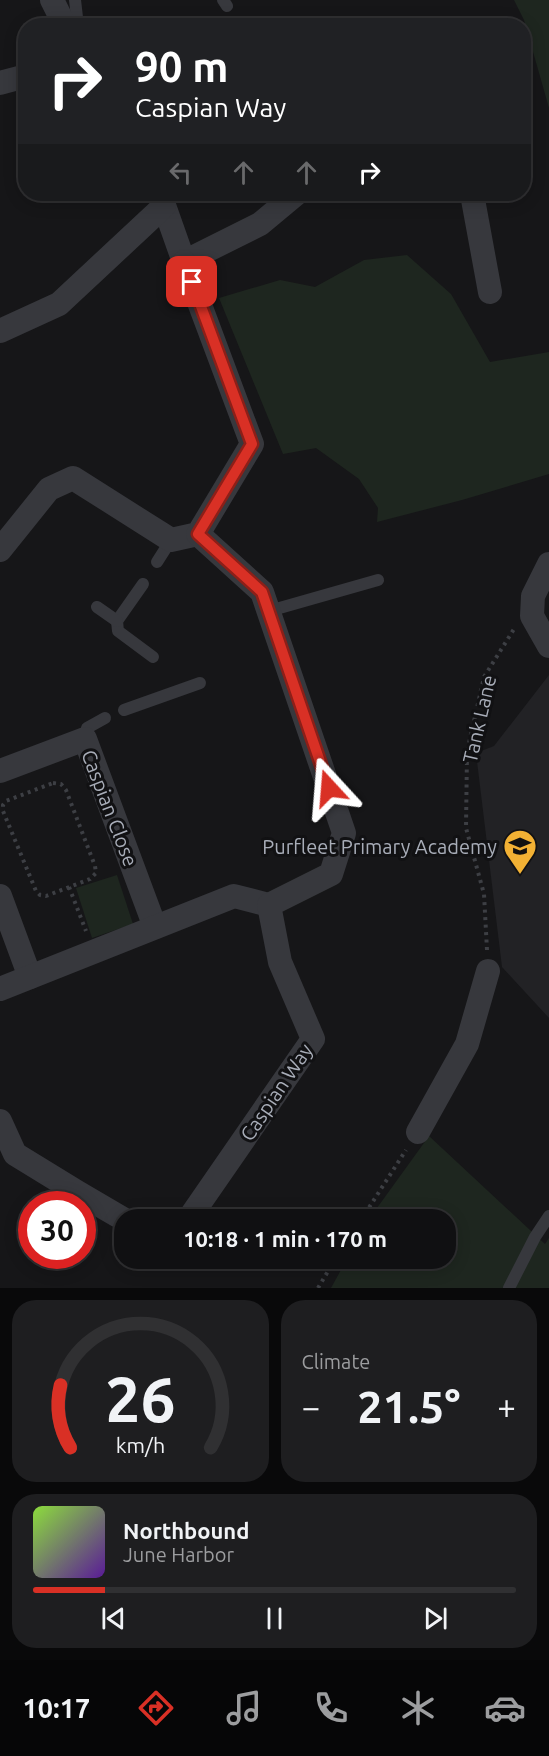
<!DOCTYPE html>
<html lang="en">
<head>
<meta charset="utf-8">
<style>
  :root { --surface:#101012; --page:#1e1e20; --text:#f1f3f6; --muted:#9c9d9f; --line:#303032; --accent:#d93025 }
  body { margin:0; font-family:Ubuntu,sans-serif; background:var(--page); color:var(--text); height:100vh; display:flex; flex-direction:column; font-size:22px; white-space:nowrap }
  * { box-sizing:border-box; margin:0 }
  p { font-size:20px; color:var(--muted) }
  .icon { flex:none; width:33px; height:33px; fill:none; stroke:currentColor; stroke-width:2; stroke-linecap:round; stroke-linejoin:round }
  .map { position:relative; height:1288px; overflow:hidden }
  .sheet { display:flex; flex-direction:column; gap:12px; padding:12px; background:#09090a; flex:1 }
  .sheet>* { flex:none }
  .hud { position:absolute; left:18px; top:18px; width:513px; height:183px; border-radius:24px; box-shadow:0 3px 15px #0003,0 0 0 2px var(--line); background:#202124; color:#fff; overflow:hidden }
  .speed { position:absolute; left:18px; top:1191px; display:flex; gap:12px; font-size:30px; font-weight:700; text-align:center }
  .speed>* { display:grid; place-content:center; width:78px; height:78px; border-radius:50%; background:var(--surface); box-shadow:0 3px 15px #0003,0 0 0 2px var(--line); line-height:1 }
  .speed .limit { border:9px solid #d22; background:#fff; color:#111 }
  .pin { position:absolute; display:grid; place-items:center; width:51px; height:51px; color:#fff; margin:-26px; border-radius:12px; box-shadow:0 3px 9px #0006 }
  .me { position:absolute; width:66px; margin:-33px; rotate:341deg; stroke-linejoin:round; filter:drop-shadow(0 0 4px #0008) }
  .turn { display:flex; align-items:center; gap:21px; height:126px; padding:0 18px; font-size:27px }
  .turn .icon { width:78px; height:78px; stroke-width:2.5 }
  .turn b { display:block; font-size:42px; line-height:51px }
  .lanes { display:flex; align-items:center; height:57px; padding:0 18px; background:#0003; justify-content:center; gap:30px; direction:ltr }
  .lanes .off { opacity:.35 }
  .big { font-size:45px; font-weight:700; line-height:1.1 }
  .sheet .widget { flex:1; display:flex; flex-direction:column; justify-content:center; gap:9px; min-width:0; padding:0 21px; border-radius:24px; background:var(--page) }
  .sheet .dial { align-items:center; gap:0 }
  .dial svg { height:156px; overflow:visible; fill:none; stroke:var(--line); stroke-width:7; stroke-linecap:round; text-anchor:middle }
  .dial text { fill:var(--text); stroke:none }
  .song { display:flex; align-items:center; gap:18px }
  .cover { width:72px; height:72px; border-radius:9px; background:linear-gradient(135deg,hsl(90 70% 55%),hsl(270 70% 35%)) }
  .played { height:6px; border-radius:3px; background:linear-gradient(90deg,var(--accent) 15%,var(--line) 15%) }
  .keys { display:flex; justify-content:space-around; direction:ltr }
  .heat { display:flex; justify-content:space-between; align-items:center; font-size:33px; direction:ltr }
  .sheet .tiles { flex:1; display:grid; gap:12px; grid-template-columns:1fr 1fr }
  .widget:last-child { grid-column:span 2 }
  .trip { position:absolute; left:114px; top:1209px; width:342px; height:60px; border-radius:24px; background:var(--surface); box-shadow:0 3px 15px #0003,0 0 0 2px var(--line); font-weight:700; line-height:60px; text-align:center }
  .tab-bar { display:flex; height:96px; justify-content:space-around; align-items:center; background:#060607; color:var(--muted) }
  .tab-bar .icon { width:42px; height:42px }
  .tab-bar .current { color:var(--accent) }
  .tab-bar b { font-size:27px; color:var(--text) }
  .map>svg:first-child { display:block }
</style>
</head>
<body>
<div class="map">
<svg width="549" height="1288" viewBox="0 0 549 1288">
  <rect width="100%" height="100%" fill="#161618"/>
  <polygon fill="#222225" points="549,675 549,1018 502,967 476,753 494,746"/>
  <g fill="#1e261f">
    <polygon points="514,0 549,0 549,108 524,20"/>
    <polygon points="407,255 451,294 490,362 549,352 549,474 462,500 377,522 378,508 359,479 316,448 283,454 219,298 280,280 315,287 364,260"/>
    <polygon points="117,875 133,924 92,938 76,888"/>
    <polygon points="429,1136 545,1244 549,1238 549,1288 331,1288 347,1259 446,1258 446,1220 369,1219"/>
  </g>
  <g fill="none" stroke-linecap="round" stroke-linejoin="round">
    <g stroke="#3d3f44" stroke-width="4" stroke-dasharray="3 4.5" stroke-linecap="butt">
      <polygon points="53,783 61,784 66,790 95,866 96,873 90,879 46,896 40,895 36,891 3,811 3,805 6,801"/>
      <polyline points="69,887 86,931"/>
      <polyline points="487,950 484,894 466,828 467,752 484,677 514,629"/>
      <polyline points="361,1220 406,1150"/>
      <polyline points="318,1288 336,1258"/>
    </g>
    <g stroke="#37383d" stroke-width="12">
      <polyline points="75,0 78,26"/>
      <polyline points="223,0 227,6"/>
      <polyline points="157,562 171,540"/>
      <polyline points="143,584 117,621 118,631 153,657"/>
      <polyline points="97,607 117,621"/>
      <polyline points="269,611 378,580"/>
      <polyline points="124,710 200,683"/>
      <polyline points="85,739 87,728 105,718"/>
      <polyline points="509,1288 535,1237 549,1216"/>
    </g>
    <g stroke="#37383d" stroke-width="24">
      <polyline points="52,0 65,26"/>
      <polyline points="0,83 26,76"/>
      <polyline points="160,194 184,262 260,224 296,194"/>
      <polyline points="472,194 490,292"/>
      <polyline points="0,331 59,304 164,206"/>
      <polyline points="0,550 49,489 73,478 171,540 198,534 252,444 184,262"/>
      <polyline points="549,564 533,596 532,616 549,646"/>
      <polyline points="0,771 85,739 155,927"/>
      <polyline points="0,896 30,977"/>
      <polyline points="0,989 234,896 269,905"/>
      <polyline points="0,1121 15,1154 77,1192 125,1220"/>
      <polyline points="418,1132 467,1044 488,971"/>
      <polyline points="188,1220 313,1039 280,962 269,905 331,874 344,833 262,592 198,534"/>
    </g>
  </g>
  <g fill="none" stroke-linecap="round" stroke-linejoin="round">
    <defs>
      <polyline id="route" points="192,282 252,444 198,534 262,592 329,788"/>
    </defs>
    <use href="#route" stroke="#8d1f18" stroke-width="15"/>
    <use href="#route" stroke="#d93025" stroke-width="10"/>
  </g>
  <defs>
    <symbol id="school-pin" viewBox="-11 -11 22 30"><path d="M0 17L-7.5 6A9.5 9.5 0 1 1 7.5 6Z" fill="#f2b134" stroke="#111113"/><path d="M0-5L7-2L0 1L-7-2ZM-4 1L0 2.5L4 1V4Q0 6-4 4Z" fill="#111"/></symbol>
  </defs>
  <g fill-rule="evenodd">
    <use href="#school-pin" x="501" y="827" width="38" height="52"/>
  </g>
  <g text-anchor="middle" dominant-baseline="central" stroke-width="6" stroke-linejoin="round" paint-order="stroke">
    <g font-size="20" fill="#a8adb8" stroke="#111113">
      <text transform="translate(479 719) rotate(-77)">Tank Lane</text>
      <text transform="translate(110 808) rotate(69)">Caspian Close</text>
      <text transform="translate(276 1092) rotate(-56)">Caspian Way</text>
    </g>
    <g font-size="20" fill="#a8adb8" stroke="#111113" text-anchor="end">
      <text x="497" y="846">Purfleet Primary Academy</text>
    </g>
  </g>
</svg>
<div class="speed"><div class="limit">30</div></div>
<div class="pin" style="left:192px;top:282px;background:#d93025"><svg class="icon" aria-label="arrive" viewBox="0 0 24 24"><path d="M6 21V4h12l-3 4 3 4H6"/></svg></div>
<svg class="me" style="left:329px;top:788px" viewBox="-20 -20 40 40"><path d="M0-17L14 15 0 8-14 15z" fill="#d93025" stroke="#fff" stroke-width="4"/></svg>
<div class="trip">10:18 · 1 min · 170 m</div>
<div class="hud">
<div class="turn"><svg class="icon" aria-label="right" viewBox="0 0 24 24"><path d="M7 20v-9h11M14 6l5 5-5 5"/></svg><div><b>90 m</b>Caspian Way</div></div>
<div class="lanes"><svg class="icon off" aria-label="left" viewBox="0 0 24 24"><path d="M17 20v-9H6M10 6l-5 5 5 5"/></svg><svg class="icon off" aria-label="ahead" viewBox="0 0 24 24"><path d="M12 20V5M6 11l6-6 6 6"/></svg><svg class="icon off" aria-label="ahead" viewBox="0 0 24 24"><path d="M12 20V5M6 11l6-6 6 6"/></svg><svg class="icon" aria-label="right" viewBox="0 0 24 24"><path d="M7 20v-9h11M14 6l5 5-5 5"/></svg></div>
</div>
</div>
<section class="sheet">
<div class="tiles">
<div class="widget dial"><svg viewBox="0 0 100 80">
<path d="M14 69A42 42 0 1 1 86 69"/>
<path d="M14 69A42 42 0 0 1 9 37" stroke="#d93025"/>
<text x="50" y="56" font-size="32" font-weight="700">26</text>
<text x="50" y="72" font-size="11">km/h</text>
</svg></div>
<div class="widget"><p>Climate</p>
<div class="heat"><a>−</a><b class="big">21.5°</b><a>+</a></div>
</div>
<div class="widget">
<div class="song"><i class="cover"></i><div><b>Northbound</b><p>June Harbor</p></div></div>
<div class="played"></div>
<div class="keys"><svg class="icon" aria-label="previous" viewBox="0 0 24 24"><path d="M18 5L8 12l10 7zM5 5v14"/></svg><svg class="icon" aria-label="pause" viewBox="0 0 24 24"><path d="M8 5v14M16 5v14"/></svg><svg class="icon" aria-label="next" viewBox="0 0 24 24"><path d="M6 5l10 7-10 7zM19 5v14"/></svg></div>
</div>
</div>
</section>
<nav class="tab-bar">
<b>10:17</b>
<svg class="icon current" aria-label="directions" viewBox="0 0 24 24"><path d="M12 3l9 9-9 9-9-9zM9 14v-3h6M13 9l2 2-2 2"/></svg>
<svg class="icon" aria-label="music" viewBox="0 0 24 24"><path d="M9 18V5l10-2v13"/><circle cx="6" cy="18" r="3"/><circle cx="16" cy="16" r="3"/></svg>
<svg class="icon" aria-label="phone" viewBox="0 0 24 24"><path d="M5 4h4l2 5-3 2q2 4 5 5l2-3 5 2v4C11 20 4 13 5 4z"/></svg>
<svg class="icon" aria-label="climate" viewBox="0 0 24 24"><path d="M12 3v18M4 7l16 10M4 17L20 7"/></svg>
<svg class="icon" aria-label="car" viewBox="0 0 24 24"><path d="M5 17H2v-5l4-1 3-4h7l3 4 3 1v5h-3M9 17h6M6 11h13"/><circle cx="7" cy="17" r="2"/><circle cx="17" cy="17" r="2"/></svg>
</nav>
</body>
</html>
